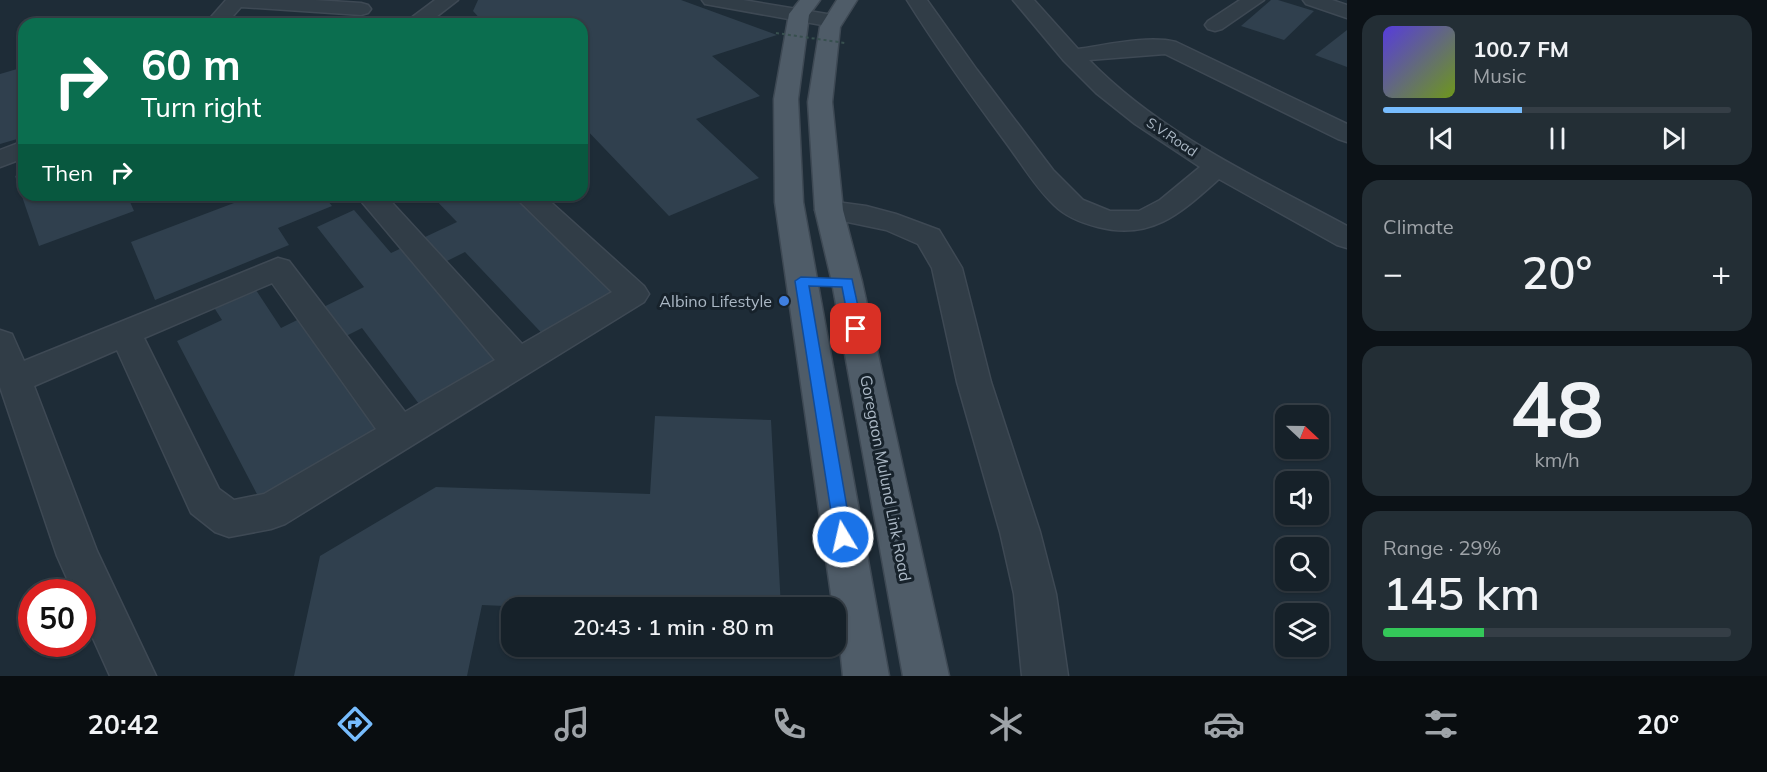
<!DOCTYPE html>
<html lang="en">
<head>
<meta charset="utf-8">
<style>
  :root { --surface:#162129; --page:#232e35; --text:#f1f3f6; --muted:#9ea3a8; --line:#353e46; --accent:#77bcfd }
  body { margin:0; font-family:Mulish,sans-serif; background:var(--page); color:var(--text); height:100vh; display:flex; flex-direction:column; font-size:22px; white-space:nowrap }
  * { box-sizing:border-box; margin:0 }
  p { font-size:20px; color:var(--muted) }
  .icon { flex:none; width:33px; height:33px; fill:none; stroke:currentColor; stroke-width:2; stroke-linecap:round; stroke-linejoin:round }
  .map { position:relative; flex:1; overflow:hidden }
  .sheet { display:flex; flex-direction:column; gap:15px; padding:15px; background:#0c1217; width:420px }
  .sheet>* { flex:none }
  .top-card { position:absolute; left:18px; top:18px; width:570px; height:183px; border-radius:18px; box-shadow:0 2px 4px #0004,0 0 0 2px var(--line); background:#0b6e4f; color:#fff; overflow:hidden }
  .needle { width:39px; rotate:112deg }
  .tools { position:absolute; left:1275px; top:405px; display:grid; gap:12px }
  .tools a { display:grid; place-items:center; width:54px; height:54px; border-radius:12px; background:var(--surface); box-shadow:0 2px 4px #0004,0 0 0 2px var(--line); font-size:30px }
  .speed { position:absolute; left:18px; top:579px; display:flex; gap:12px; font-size:30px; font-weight:700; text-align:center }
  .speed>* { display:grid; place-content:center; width:78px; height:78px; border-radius:50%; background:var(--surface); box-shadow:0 2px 4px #0004,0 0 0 2px var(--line); line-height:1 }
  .speed .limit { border:9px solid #d22; background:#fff; color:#111 }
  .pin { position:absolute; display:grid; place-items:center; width:51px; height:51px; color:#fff; margin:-26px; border-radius:12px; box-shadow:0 3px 9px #0006 }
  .me { position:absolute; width:66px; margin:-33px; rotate:351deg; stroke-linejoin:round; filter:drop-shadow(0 0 4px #0008) }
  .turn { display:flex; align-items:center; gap:21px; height:126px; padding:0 24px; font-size:27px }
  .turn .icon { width:78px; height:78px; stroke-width:2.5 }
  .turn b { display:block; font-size:42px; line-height:51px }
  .then { display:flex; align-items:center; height:57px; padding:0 24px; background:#0003; gap:12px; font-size:22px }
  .big { font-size:45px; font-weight:600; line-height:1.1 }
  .sheet .tile { flex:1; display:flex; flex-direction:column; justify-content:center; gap:9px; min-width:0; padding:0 21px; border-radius:18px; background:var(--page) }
  .sheet .dial { align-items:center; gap:0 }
  .dial b { font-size:78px; line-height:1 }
  .song { display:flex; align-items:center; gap:18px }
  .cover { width:72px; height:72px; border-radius:9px; background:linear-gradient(135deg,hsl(250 70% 55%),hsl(80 70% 35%)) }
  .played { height:6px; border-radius:3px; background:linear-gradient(90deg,var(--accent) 40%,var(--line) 40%) }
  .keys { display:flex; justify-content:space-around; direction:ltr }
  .heat { display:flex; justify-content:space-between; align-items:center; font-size:33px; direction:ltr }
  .charge { height:9px; border-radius:4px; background:linear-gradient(90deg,#34c759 29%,var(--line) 0) }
  .trip { position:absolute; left:501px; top:597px; width:345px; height:60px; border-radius:18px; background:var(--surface); box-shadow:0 2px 4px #0004,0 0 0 2px var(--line); font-weight:600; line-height:60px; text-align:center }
  .tabs { display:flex; height:96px; justify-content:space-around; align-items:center; background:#090d10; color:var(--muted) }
  .tabs .icon { width:42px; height:42px }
  .tabs .active { color:var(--accent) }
  .tabs b { font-size:27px; color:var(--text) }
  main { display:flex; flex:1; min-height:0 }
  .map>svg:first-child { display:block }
</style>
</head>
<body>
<main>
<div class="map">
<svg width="1347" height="676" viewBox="0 0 1347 676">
  <rect width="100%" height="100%" fill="#1e2c37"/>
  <g fill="#30404e">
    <polygon points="478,0 681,0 777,35 712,56 760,96 696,119 759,178 669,216 582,125 582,24 485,24 473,11"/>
    <polygon points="1271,0 1278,0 1314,11 1284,40 1241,26"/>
    <polygon points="1347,30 1347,67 1315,55"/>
    <polygon points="24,67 24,137 0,144 0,74"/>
    <polygon points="24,172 24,195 127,195 134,211 39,246 15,176"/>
    <polygon points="255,195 323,195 332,206 278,228 289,245 155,300 131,242"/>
    <polygon points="431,195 534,195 644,292 553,345 465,252 431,269 526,375 437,428 362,328 326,346 394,446 270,519 177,341 222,320 213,306 254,287 281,328 364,287 317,227 354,210 391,253 457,222"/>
    <polygon points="655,416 771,420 781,608 553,608 482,605 467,676 294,676 320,556 436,487 650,494"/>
  </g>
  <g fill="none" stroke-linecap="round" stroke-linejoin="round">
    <defs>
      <g id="minor">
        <polygon points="226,0 315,0 361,3 368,5 371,9 368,13 361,15 241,7 226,24 205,24"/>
        <polygon points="435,0 458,0 427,24 403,24"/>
        <polygon points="702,0 743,0 833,15 840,17 843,21 840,25 833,27 705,4"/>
        <path d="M907 0H927L977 70 1053 170 1083 200 1110 211H1139L1160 200 1200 167 1135 124 1096 93 1064 61 1013 0H1034L1078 49C1107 45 1148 35 1176 42L1347 124V142L1338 139 1165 54 1089 60C1161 134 1258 178 1347 226V248L1337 245 1219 179C1182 212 1152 241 1098 227 1082 223 1066 217 1054 205 1034 186 1020 161 1004 140 970 94 937 48 907 0Z"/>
        <polygon points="1240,0 1264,0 1222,29 1215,31 1208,29 1205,25 1208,21"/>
        <polygon points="1303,0 1332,0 1347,5 1347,18 1306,4"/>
        <polygon points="24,141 24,158 0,167 0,150"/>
        <path d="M356 195H385L522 344 612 292 513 195H543L644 286 649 294 644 302 285 524 271 529 229 537 215 532 191 513 117 350 34 386 97 551 156 676H110L82 614V592H73L57 556 0 387V330L12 334 24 361 278 258 289 261 405 412 495 360ZM272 283 376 429 264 494 234 500 219 489 144 338Z"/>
        <polygon points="829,201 866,206 896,214 939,230 962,268 991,382 1040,532 1056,594 1068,676 1022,676 1014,594 1000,532 957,382 932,268 918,244 886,230 819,216 815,210 819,204"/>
      </g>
      <g id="major">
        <polygon points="800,0 820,0 809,15 798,99 803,202 889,676 843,676 836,608 833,608 775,202 774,99 789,14"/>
        <polygon points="837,0 857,0 840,27 832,102 843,210 862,282 949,676 903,676 832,282 815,210 808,102 820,27"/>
      </g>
    </defs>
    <use href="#minor" stroke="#3e4954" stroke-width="3"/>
    <use href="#major" stroke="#3e4954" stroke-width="3"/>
    <use href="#minor" fill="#313d47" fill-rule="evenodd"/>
    <use href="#major" fill="#4f5c68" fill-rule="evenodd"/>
    <polyline stroke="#38504f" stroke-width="2" stroke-dasharray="3 3" stroke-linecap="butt" points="776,33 845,43"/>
  </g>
  <polygon fill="#1a73e8" stroke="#114b97" stroke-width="1.5" points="801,277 852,279 863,329 856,334 850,329 842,287 809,286 852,537 849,542 843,545 837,542 835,537 795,281"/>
  <circle fill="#3f7fe0" stroke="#17222b" stroke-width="2" cx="784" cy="301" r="6"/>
  <g text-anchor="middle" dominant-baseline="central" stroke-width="6" stroke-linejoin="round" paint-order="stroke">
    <g font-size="14" fill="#abb8c5" stroke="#17222b">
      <text transform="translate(1172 137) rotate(34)">S.V.Road</text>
    </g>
    <g font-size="16" fill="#abb8c5" stroke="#17222b" text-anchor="end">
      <text x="772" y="301">Albino Lifestyle</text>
    </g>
    <g font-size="16" fill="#abb8c5" stroke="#17222b">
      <text transform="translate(886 478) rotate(79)">Goregaon Mulund Link Road</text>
    </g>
  </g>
</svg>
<div class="tools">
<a><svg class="needle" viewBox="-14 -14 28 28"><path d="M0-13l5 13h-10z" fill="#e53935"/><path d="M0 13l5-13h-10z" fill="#9ea3a8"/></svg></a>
<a><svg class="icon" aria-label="sound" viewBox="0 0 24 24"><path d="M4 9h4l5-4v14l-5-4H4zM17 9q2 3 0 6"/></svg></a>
<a><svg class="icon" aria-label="search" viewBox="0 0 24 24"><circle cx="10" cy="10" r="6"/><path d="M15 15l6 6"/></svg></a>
<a><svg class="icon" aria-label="layers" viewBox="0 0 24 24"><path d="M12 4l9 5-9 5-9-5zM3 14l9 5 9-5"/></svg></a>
</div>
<div class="speed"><div class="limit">50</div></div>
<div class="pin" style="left:856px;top:329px;background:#d93025"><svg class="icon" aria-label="arrive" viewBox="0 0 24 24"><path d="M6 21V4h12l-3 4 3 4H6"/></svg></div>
<svg class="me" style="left:843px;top:537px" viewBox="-20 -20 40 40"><circle r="17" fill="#1a73e8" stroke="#fff" stroke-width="3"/><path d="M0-11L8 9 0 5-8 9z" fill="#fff"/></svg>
<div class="trip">20:43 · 1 min · 80 m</div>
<div class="top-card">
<div class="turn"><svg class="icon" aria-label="right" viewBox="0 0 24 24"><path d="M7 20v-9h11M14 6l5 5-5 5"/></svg><div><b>60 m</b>Turn right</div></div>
<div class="then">Then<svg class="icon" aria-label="right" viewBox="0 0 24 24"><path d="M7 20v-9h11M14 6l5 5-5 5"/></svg></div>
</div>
</div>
<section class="sheet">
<div class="tile">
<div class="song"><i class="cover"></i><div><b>100.7 FM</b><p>Music</p></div></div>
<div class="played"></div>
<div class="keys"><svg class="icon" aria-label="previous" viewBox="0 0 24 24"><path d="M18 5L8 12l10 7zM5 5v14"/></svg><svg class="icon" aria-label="pause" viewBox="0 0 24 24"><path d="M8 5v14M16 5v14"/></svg><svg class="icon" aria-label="next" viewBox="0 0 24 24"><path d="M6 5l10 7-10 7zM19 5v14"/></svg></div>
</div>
<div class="tile"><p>Climate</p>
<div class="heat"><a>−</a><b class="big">20°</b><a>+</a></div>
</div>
<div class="tile dial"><b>48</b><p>km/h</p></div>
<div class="tile"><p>Range · 29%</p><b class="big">145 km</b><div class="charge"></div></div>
</section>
</main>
<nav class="tabs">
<b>20:42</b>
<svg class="icon active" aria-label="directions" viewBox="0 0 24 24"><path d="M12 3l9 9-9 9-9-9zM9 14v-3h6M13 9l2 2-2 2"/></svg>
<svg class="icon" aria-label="music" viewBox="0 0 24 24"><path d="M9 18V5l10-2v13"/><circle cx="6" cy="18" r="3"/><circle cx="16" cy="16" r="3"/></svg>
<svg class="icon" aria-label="phone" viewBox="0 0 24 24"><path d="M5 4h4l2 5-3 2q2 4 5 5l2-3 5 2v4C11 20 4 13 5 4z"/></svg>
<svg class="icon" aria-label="climate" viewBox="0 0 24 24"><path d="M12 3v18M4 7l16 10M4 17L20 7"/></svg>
<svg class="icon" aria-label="car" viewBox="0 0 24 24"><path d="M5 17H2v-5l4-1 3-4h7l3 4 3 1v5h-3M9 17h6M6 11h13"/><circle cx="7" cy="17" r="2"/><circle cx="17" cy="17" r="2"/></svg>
<svg class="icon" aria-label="filters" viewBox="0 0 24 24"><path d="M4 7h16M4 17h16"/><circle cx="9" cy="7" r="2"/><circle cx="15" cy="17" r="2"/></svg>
<b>20°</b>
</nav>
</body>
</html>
